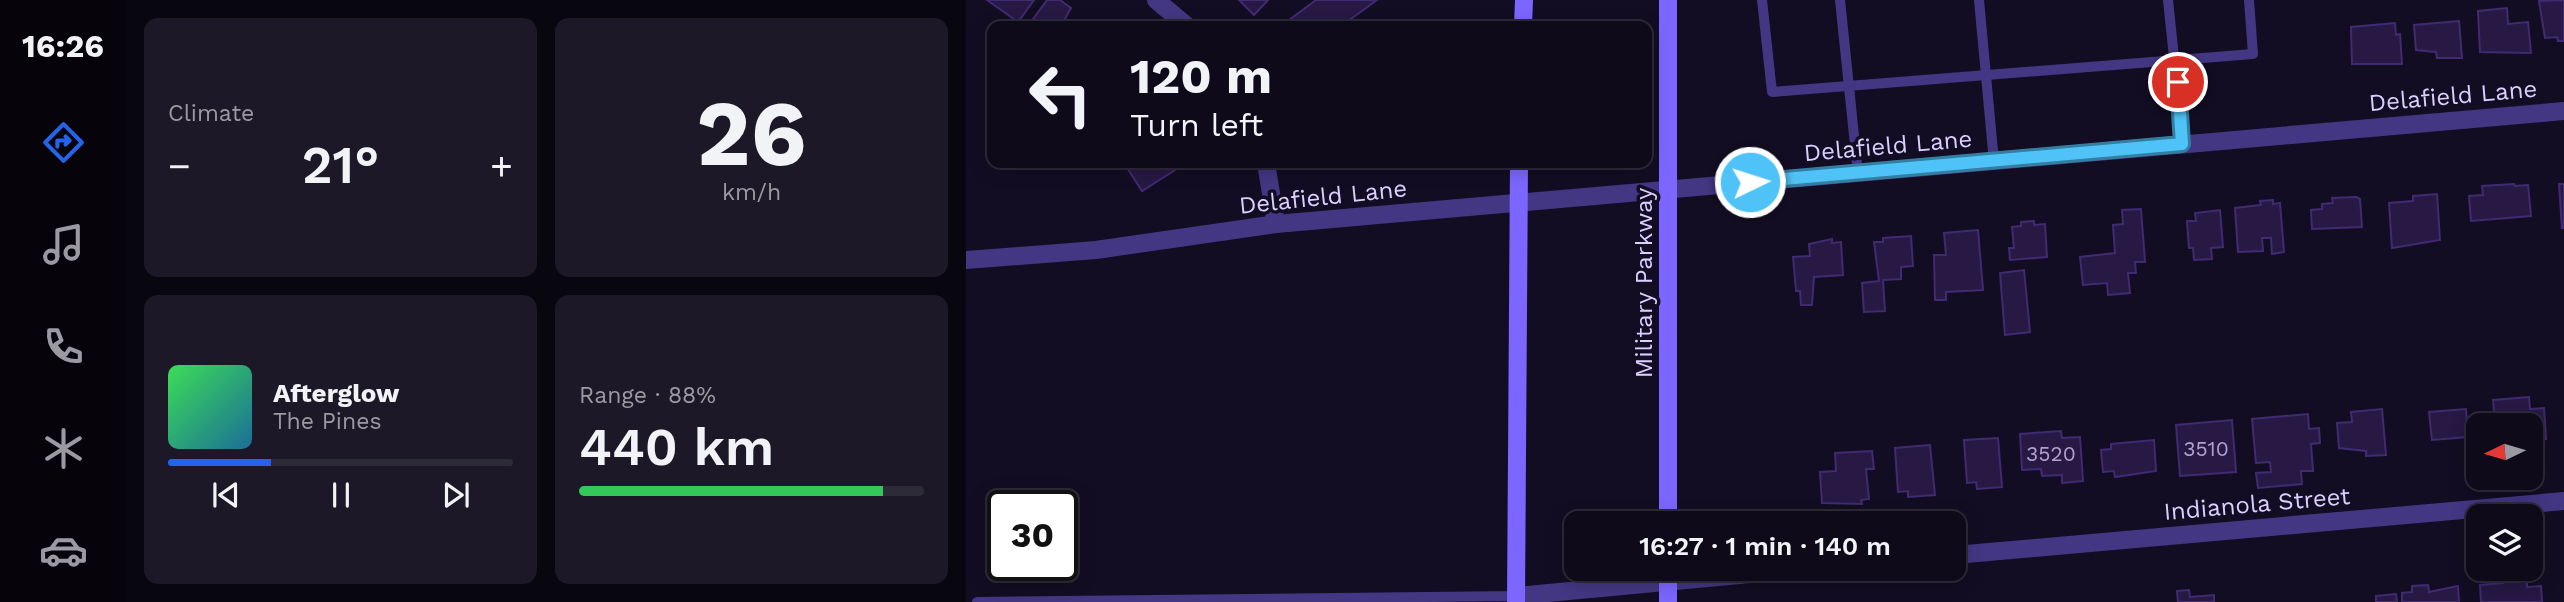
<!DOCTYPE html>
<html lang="en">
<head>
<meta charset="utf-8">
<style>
  :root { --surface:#0e0a1a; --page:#1c1827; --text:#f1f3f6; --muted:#9b9aa2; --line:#2e2b39; --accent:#2563eb }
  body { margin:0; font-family:"Work Sans",sans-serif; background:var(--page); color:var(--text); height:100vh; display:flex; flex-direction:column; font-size:26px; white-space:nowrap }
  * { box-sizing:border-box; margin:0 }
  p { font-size:23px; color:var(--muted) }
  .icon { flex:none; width:38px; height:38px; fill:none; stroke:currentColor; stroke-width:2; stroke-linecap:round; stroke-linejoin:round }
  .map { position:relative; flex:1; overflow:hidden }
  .drawer { display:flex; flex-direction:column; gap:18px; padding:18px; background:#08060e; width:840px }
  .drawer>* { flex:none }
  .guide { position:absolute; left:21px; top:21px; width:665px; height:147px; border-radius:14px; box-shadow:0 4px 18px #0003,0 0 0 2px var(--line); background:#0e0a1a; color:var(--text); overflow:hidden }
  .needle { width:46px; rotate:265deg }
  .fabs { position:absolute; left:1500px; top:413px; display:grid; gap:14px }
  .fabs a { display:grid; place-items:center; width:77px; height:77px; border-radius:14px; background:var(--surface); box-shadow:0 4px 18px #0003,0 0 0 2px var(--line); font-size:35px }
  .speed { position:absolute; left:21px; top:490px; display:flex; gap:14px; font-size:35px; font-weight:700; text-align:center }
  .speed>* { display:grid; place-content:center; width:91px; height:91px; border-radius:50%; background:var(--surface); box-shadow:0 4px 18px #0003,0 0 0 2px var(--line); line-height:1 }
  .speed .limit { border:4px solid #111; border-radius:10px; background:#fff; color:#111 }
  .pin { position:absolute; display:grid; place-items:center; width:60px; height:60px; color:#fff; margin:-30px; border:4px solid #fff; border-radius:50%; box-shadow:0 2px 7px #0007 }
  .me { position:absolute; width:77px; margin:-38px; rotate:86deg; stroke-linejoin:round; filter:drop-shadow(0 0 5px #0008) }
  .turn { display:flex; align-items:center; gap:24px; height:147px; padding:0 28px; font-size:32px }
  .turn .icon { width:91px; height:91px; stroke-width:2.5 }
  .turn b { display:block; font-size:49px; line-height:60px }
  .big { font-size:52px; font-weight:600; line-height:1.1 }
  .drawer .card { flex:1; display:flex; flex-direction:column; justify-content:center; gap:10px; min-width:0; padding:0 24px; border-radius:14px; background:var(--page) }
  .drawer .dial { align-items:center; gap:0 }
  .dial b { font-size:91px; line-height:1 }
  .song { display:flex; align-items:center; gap:21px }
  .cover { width:84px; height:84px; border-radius:10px; background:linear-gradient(135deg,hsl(130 70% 55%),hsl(200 70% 35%)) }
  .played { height:7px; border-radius:4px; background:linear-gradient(90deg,var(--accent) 30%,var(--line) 30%) }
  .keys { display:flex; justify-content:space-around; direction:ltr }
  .heat { display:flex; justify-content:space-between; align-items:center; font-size:38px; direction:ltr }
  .charge { height:10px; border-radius:5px; background:linear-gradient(90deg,#34c759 88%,var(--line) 0) }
  .drawer .tiles { flex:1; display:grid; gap:18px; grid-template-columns:repeat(2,1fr) }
  .trip { position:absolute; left:598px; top:511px; width:402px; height:70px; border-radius:14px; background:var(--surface); box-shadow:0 4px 18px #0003,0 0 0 2px var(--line); font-weight:600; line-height:70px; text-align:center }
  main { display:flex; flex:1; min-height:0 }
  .tab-bar { display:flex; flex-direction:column; width:126px; justify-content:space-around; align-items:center; background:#06040a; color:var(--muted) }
  .tab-bar .icon { width:49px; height:49px }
  .tab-bar .selected { color:var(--accent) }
  .tab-bar b { font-size:32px; color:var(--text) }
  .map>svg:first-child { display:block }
</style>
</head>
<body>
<main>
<nav class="tab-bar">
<b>16:26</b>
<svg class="icon selected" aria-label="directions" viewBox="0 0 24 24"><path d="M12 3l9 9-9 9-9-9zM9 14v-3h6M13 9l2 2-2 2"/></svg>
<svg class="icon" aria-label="music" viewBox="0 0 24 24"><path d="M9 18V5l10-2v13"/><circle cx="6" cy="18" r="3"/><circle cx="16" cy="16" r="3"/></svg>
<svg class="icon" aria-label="phone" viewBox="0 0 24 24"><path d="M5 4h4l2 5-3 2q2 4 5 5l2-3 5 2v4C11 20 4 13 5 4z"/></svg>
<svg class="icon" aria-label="climate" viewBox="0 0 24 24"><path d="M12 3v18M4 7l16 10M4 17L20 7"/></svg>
<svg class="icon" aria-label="car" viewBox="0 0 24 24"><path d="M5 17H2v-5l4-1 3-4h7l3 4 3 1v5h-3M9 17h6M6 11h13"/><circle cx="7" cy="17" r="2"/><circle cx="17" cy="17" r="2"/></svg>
</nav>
<section class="drawer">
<div class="tiles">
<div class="card"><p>Climate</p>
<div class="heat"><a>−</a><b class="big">21°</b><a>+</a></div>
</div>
<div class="card dial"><b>26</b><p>km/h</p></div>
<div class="card">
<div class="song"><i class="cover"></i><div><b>Afterglow</b><p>The Pines</p></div></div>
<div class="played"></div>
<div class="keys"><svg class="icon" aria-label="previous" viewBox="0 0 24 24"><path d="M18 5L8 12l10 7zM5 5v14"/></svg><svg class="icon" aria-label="pause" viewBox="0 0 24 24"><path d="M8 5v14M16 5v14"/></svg><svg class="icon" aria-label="next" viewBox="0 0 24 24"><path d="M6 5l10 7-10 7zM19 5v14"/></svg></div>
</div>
<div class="card"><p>Range · 88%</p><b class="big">440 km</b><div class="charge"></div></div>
</div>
</section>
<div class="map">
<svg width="1598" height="602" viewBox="0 0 1598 602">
  <rect width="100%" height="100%" fill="#130d23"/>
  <g fill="#271844" stroke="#402a71" stroke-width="2">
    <polygon points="21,0 68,0 52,22"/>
    <polygon points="81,0 94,0 105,8 95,26 62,26"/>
    <polygon points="273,0 302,0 288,15"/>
    <polygon points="350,0 411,0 375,26 315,26"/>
    <polygon points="1598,0 1598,41 1592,41 1591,37 1579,38 1573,1"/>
    <polygon points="1541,8 1542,24 1562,22 1565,53 1514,52 1512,11"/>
    <polygon points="1493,21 1496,58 1471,58 1470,52 1450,50 1448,25"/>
    <polygon points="1429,23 1430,35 1434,34 1436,64 1386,64 1385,27"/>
    <polygon points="158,163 220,163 176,191"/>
    <polygon points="1548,184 1549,186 1562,185 1565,216 1505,221 1503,196 1517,195 1516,186"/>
    <polygon points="1593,184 1598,184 1598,228 1596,228"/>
    <polygon points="1471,194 1474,240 1426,248 1423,203 1447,201 1447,196"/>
    <polygon points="1390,197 1394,199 1396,227 1346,229 1345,210 1356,209 1356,204 1367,203 1366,198"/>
    <polygon points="1307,200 1307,204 1314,203 1318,252 1306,254 1305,238 1296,238 1297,251 1272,252 1269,208 1295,205 1294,201"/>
    <polygon points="1175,209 1179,262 1169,262 1170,273 1162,273 1164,293 1142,295 1141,283 1117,285 1114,257 1149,253 1147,225 1157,224 1156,210"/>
    <polygon points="1254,210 1257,247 1245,248 1246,259 1228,260 1227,248 1223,248 1221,221 1230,221 1229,213"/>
    <polygon points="1068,221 1068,225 1079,224 1081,257 1044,260 1043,248 1048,248 1046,227 1055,226 1055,222"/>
    <polygon points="1012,230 1017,290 980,292 980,300 969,300 968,255 980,255 978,233"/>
    <polygon points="945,236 947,266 935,267 935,279 917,280 919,311 898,312 896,283 913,281 908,242 917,242 917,238"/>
    <polygon points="866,239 866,243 875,242 877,275 848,277 846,305 835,305 834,291 830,291 827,257 844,256 843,244"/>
    <polygon points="1058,270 1064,332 1039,335 1034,273"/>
    <polygon points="1563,397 1564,409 1578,408 1580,439 1564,440 1564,425 1529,425 1527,400"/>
    <polygon points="1416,409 1420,455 1400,456 1400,451 1373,448 1371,423 1386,422 1385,412"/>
    <polygon points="1500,409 1502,437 1466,440 1463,412"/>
    <polygon points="1342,414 1343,429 1353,428 1354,443 1345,444 1347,471 1335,471 1336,484 1292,488 1290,473 1305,472 1304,462 1290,463 1286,419"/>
    <polygon points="1266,420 1270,472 1214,476 1210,425"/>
    <polygon points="1095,431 1096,438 1114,437 1117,481 1096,483 1096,475 1076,476 1075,469 1056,470 1054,434"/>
    <polygon points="1032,438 1036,487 1011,489 1010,482 1001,483 998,440"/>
    <polygon points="1188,440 1190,471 1149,477 1148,471 1137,472 1135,450 1145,449 1145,444"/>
    <polygon points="964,445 969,495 942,497 942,491 932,492 929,448"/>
    <polygon points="906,451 908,469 900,469 903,499 895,500 896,504 856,503 854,472 870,471 869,453"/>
    <polygon points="1545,574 1546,582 1561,581 1561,587 1575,586 1576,602 1515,602 1514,585 1537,583 1537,575"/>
    <polygon points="1462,585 1463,592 1492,586 1493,602 1436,602 1436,593 1446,592 1446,586"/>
    <polygon points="1223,590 1224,597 1248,595 1248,602 1212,602 1211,591"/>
    <polygon points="1430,594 1431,602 1410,602 1410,596"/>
  </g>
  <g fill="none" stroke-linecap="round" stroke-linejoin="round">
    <g stroke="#433783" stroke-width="10">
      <polyline points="796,0 806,92 1287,54 1283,0"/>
      <polyline points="874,0 892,174"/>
      <polyline points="1013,0 1028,162"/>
      <polyline points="1202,0 1217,144"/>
      <polyline points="11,602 550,596"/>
    </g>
    <g stroke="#433783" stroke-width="18">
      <polyline points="190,0 221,26"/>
      <polyline points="300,163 310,224"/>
      <polyline points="0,260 130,250 310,224 1598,111"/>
      <polyline points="989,555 1598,501"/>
      <polyline points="550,596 839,569"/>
    </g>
    <g stroke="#7c66ff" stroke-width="18">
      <polyline points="557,26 558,0"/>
      <polyline points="702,523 702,0"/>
      <polyline points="550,602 553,163"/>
      <polyline points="702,602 702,569"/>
    </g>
  </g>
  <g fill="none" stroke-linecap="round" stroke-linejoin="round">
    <defs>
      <polyline id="route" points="784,182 1216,144 1212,82"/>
    </defs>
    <use href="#route" stroke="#337fa1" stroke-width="18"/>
    <use href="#route" stroke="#4fc3f7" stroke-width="12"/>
  </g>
  <g text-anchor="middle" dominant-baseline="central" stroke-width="7" stroke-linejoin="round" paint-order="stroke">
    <g font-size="21" fill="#ada1d0">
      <text x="1240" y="448">3510</text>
      <text x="1085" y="453">3520</text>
    </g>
    <g font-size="24" fill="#dacfff" stroke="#130d23">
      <text transform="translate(1487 96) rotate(-5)">Delafield Lane</text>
      <text transform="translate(922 146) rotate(-5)">Delafield Lane</text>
      <text transform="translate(357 197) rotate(-6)">Delafield Lane</text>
      <text transform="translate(678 283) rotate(-90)">Military Parkway</text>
      <text transform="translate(1291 504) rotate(-5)">Indianola Street</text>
    </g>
  </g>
</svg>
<div class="fabs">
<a><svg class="needle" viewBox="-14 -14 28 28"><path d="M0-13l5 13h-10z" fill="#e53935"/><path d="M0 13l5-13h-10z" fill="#9b9aa2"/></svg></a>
<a><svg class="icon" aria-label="layers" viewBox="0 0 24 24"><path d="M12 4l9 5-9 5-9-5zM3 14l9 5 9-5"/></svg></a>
</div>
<div class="speed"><div class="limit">30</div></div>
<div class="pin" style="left:1212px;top:82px;background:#d93025"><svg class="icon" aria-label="arrive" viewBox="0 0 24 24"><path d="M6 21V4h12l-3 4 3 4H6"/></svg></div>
<svg class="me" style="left:784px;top:182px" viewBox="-20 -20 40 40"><circle r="17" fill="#4fc3f7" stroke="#fff" stroke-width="3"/><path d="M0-11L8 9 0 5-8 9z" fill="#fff"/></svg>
<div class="trip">16:27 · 1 min · 140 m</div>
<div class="guide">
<div class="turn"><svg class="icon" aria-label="left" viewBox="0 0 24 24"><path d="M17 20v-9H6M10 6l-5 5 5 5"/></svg><div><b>120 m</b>Turn left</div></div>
</div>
</div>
</main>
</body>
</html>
